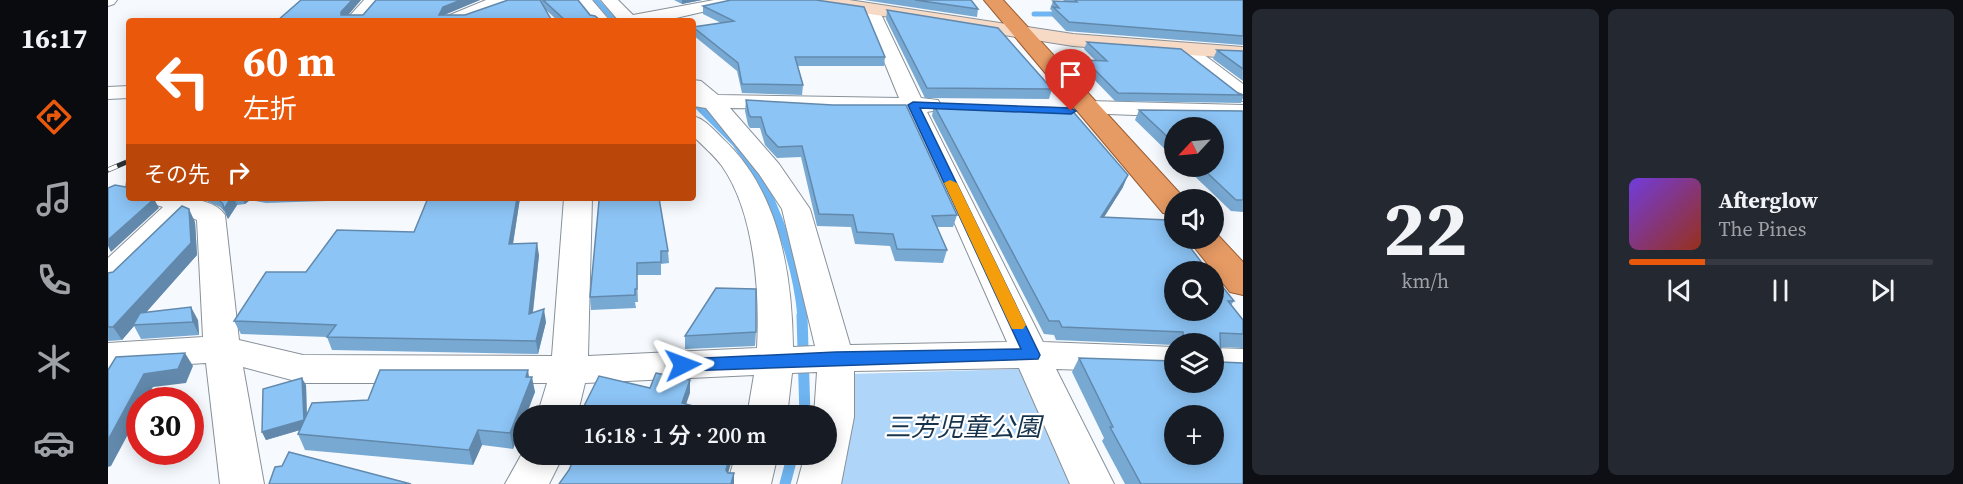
<!DOCTYPE html>
<html lang="ja">
<head>
<meta charset="utf-8">
<style>
  :root { --surface:#171b24; --page:#242831; --text:#f1f3f6; --muted:#9ea1a6; --line:#363941; --accent:#ea580c }
  body { margin:0; font-family:"Source Serif 4","Noto Sans JP",serif; background:var(--page); color:var(--text); height:100vh; display:flex; flex-direction:column; font-size:22px; white-space:nowrap }
  * { box-sizing:border-box; margin:0 }
  p { font-size:20px; color:var(--muted) }
  .icon { flex:none; width:33px; height:33px; fill:none; stroke:currentColor; stroke-width:2; stroke-linecap:round; stroke-linejoin:round }
  .map { position:relative; flex:1; overflow:hidden }
  .sheet { display:flex; flex-direction:column; gap:9px; padding:9px; background:#0d0f14; width:720px }
  .sheet>* { flex:none }
  .top-card { position:absolute; left:18px; top:18px; width:570px; height:183px; border-radius:6px; box-shadow:0 3px 15px #0003; background:#ea580c; color:#fff; overflow:hidden }
  .needle { width:39px; rotate:244deg }
  .tools { position:absolute; left:1056px; top:117px; display:grid; gap:12px }
  .tools a { display:grid; place-items:center; width:60px; height:60px; border-radius:50%; background:var(--surface); box-shadow:0 3px 15px #0003; font-size:30px }
  .speed { position:absolute; left:18px; top:387px; display:flex; gap:12px; font-size:30px; font-weight:700; text-align:center }
  .speed>* { display:grid; place-content:center; width:78px; height:78px; border-radius:50%; background:var(--surface); box-shadow:0 3px 15px #0003; line-height:1 }
  .speed .limit { border:9px solid #d22; background:#fff; color:#111 }
  .pin { position:absolute; display:grid; place-items:center; width:51px; height:51px; color:#fff; margin:-62px -26px; border-radius:50% 50% 50% 0; rotate:-45deg; box-shadow:0 0 6px #0007 }
  .pin .icon { rotate:45deg }
  .me { position:absolute; width:66px; margin:-33px; rotate:87deg; stroke-linejoin:round; filter:drop-shadow(0 0 4px #0008) }
  .turn { display:flex; align-items:center; gap:21px; height:126px; padding:0 18px; font-size:27px }
  .turn .icon { width:78px; height:78px; stroke-width:2.5 }
  .turn b { display:block; font-size:42px; line-height:51px }
  .then { display:flex; align-items:center; height:57px; padding:0 18px; background:#0003; gap:12px; font-size:22px }
  .sheet .widget { flex:1; display:flex; flex-direction:column; justify-content:center; gap:9px; min-width:0; padding:0 21px; border-radius:9px; background:var(--page) }
  .sheet .dial { align-items:center; gap:0 }
  .dial b { font-size:78px; line-height:1 }
  .song { display:flex; align-items:center; gap:18px }
  .cover { width:72px; height:72px; border-radius:9px; background:linear-gradient(135deg,hsl(260 70% 55%),hsl(10 70% 35%)) }
  .played { height:6px; border-radius:3px; background:linear-gradient(90deg,var(--accent) 25%,var(--line) 25%) }
  .keys { display:flex; justify-content:space-around; direction:ltr }
  .sheet .tiles { flex:1; display:grid; gap:9px; grid-template-columns:repeat(2,1fr) }
  .trip { position:absolute; left:405px; top:405px; width:324px; height:60px; border-radius:30px; background:var(--surface); box-shadow:0 3px 15px #0003; font-weight:600; line-height:60px; text-align:center }
  main { display:flex; flex:1; min-height:0 }
  .dock { display:flex; flex-direction:column; width:108px; justify-content:space-around; align-items:center; background:#090b0e; color:var(--muted) }
  .dock .icon { width:42px; height:42px }
  .dock .active { color:var(--accent) }
  .dock b { font-size:27px; color:var(--text) }
  .map>svg:first-child { display:block }
</style>
</head>
<body>
<main>
<nav class="dock">
<b>16:17</b>
<svg class="icon active" aria-label="directions" viewBox="0 0 24 24"><path d="M12 3l9 9-9 9-9-9zM9 14v-3h6M13 9l2 2-2 2"/></svg>
<svg class="icon" aria-label="music" viewBox="0 0 24 24"><path d="M9 18V5l10-2v13"/><circle cx="6" cy="18" r="3"/><circle cx="16" cy="16" r="3"/></svg>
<svg class="icon" aria-label="phone" viewBox="0 0 24 24"><path d="M5 4h4l2 5-3 2q2 4 5 5l2-3 5 2v4C11 20 4 13 5 4z"/></svg>
<svg class="icon" aria-label="climate" viewBox="0 0 24 24"><path d="M12 3v18M4 7l16 10M4 17L20 7"/></svg>
<svg class="icon" aria-label="car" viewBox="0 0 24 24"><path d="M5 17H2v-5l4-1 3-4h7l3 4 3 1v5h-3M9 17h6M6 11h13"/><circle cx="7" cy="17" r="2"/><circle cx="17" cy="17" r="2"/></svg>
</nav>
<div class="map">
<svg width="1135" height="484" viewBox="0 0 1135 484">
  <rect width="100%" height="100%" fill="#f6fafe"/>
  <polygon fill="#afd5f8" points="913,369 963,484 727,484 742,374"/>
  <g fill="none" stroke-linecap="round" stroke-linejoin="round">
    <g stroke="#6fb5f2" stroke-width="5">
      <polyline points="488,0 507,21"/>
      <polyline points="926,14 953,14"/>
    </g>
    <polyline stroke="#6fb5f2" stroke-width="7" points="585,101 628,144 655,185"/>
    <path stroke="#6fb5f2" stroke-width="9" d="M654 183C675 226 690 269 694 317"/>
    <g stroke="#6fb5f2" stroke-width="11">
      <polyline points="694,315 697,416"/>
      <polyline points="677,484 685,454"/>
    </g>
    <defs>
      <g id="minor">
        <polygon points="0,0 9,0 6,4 0,6"/>
        <polygon points="256,0 273,0 255,21 237,21"/>
        <polygon points="378,0 408,0 406,3 358,21 334,21 337,17"/>
        <polygon points="467,0 484,0 502,21 484,21"/>
        <polygon points="493,0 510,0 525,15 606,0 635,0 633,3 555,21 511,21"/>
        <path d="M763 5 769 6 771 10 813 98 830 100 833 105 830 110 819 112 935 342 1066 347V373L948 369 1006 484H962L911 368 746 371V417L733 484H689L697 454H718V416H706L709 372 684 373 679 416H639L646 375 477 383 469 416H429L439 383H195L135 367 156 484H112L98 363 0 369V343L95 337 89 220 79 216 11 283 0 286V258L55 207 45 204 41 198C63 198 104 195 117 215L131 340 195 355 444 356 456 198H484L480 356 649 348C652 293 647 213 614 166 606 155 595 146 585 136V116C597 119 605 129 614 138 671 190 684 273 685 347L707 346 674 209 651 174 598 108 585 106V80L593 81 610 95 791 98 755 10 757 6ZM622 108 797 111 899 342 742 345 702 209 671 164Z"/>
        <polygon points="1076,43 1083,45 1135,84 1135,101 1127,99 1069,53 1066,49 1069,45"/>
        <polygon points="21,86 21,98 0,99 0,87"/>
        <polygon points="981,101 1135,105 1135,119 973,113 970,108 973,103"/>
        <polygon points="1106,348 1135,349 1135,375 1106,374"/>
        <polygon points="416,450 416,454 456,454 441,484 397,484"/>
        <polygon points="628,454 670,454 663,484 619,484"/>
      </g>
      <polygon id="secondary" points="696,0 741,0 965,34 1135,47 1135,59 965,46 705,5 699,4"/>
      <g id="trunk">
        <polygon points="876,0 895,0 1077,199 1066,200 1066,215 1055,213"/>
        <polygon points="1106,231 1135,262 1135,295 1122,292 1079,238 1106,238"/>
      </g>
    </defs>
    <use href="#minor" stroke="#889199" stroke-width="2"/>
    <use href="#secondary" stroke="#889199" stroke-width="2"/>
    <use href="#trunk" stroke="#9a5d32" stroke-width="2"/>
    <use href="#minor" fill="#fff" fill-rule="evenodd"/>
    <use href="#secondary" fill="#f6dac5" fill-rule="evenodd"/>
    <use href="#trunk" fill="#e79b64" fill-rule="evenodd"/>
    <defs>
      <polyline id="rail" points="0,170 21,161"/>
    </defs>
    <use href="#rail" stroke="#2e3134" stroke-width="5"/>
    <use href="#rail" stroke="#fff" stroke-width="4" stroke-dasharray="10" stroke-linecap="butt"/>
  </g>
  <g fill="#78a9d3">
    <polygon points="193,0 253,0 240,15 255,15 268,0 372,0 336,15 357,15 400,0 470,0 482,15 493,21 450,21 436,8 444,21 169,21"/>
    <polygon points="566,0 594,0 574,4"/>
    <polygon points="756,0 863,0 870,9 869,17"/>
    <polygon points="955,0 1135,0 1135,45 958,31 943,15 944,11 942,9 945,1 957,2"/>
    <polygon points="595,6 777,57 776,66 690,66 695,85 694,95 634,93 629,71 585,35 585,27 613,23 595,14"/>
    <polygon points="779,10 944,89 941,99 817,98 778,19"/>
    <polygon points="979,42 1135,94 1135,98 1133,103 1007,101 975,68 977,60 988,61 976,49"/>
    <polygon points="1109,50 1135,51 1135,81 1105,59"/>
    <polygon points="638,100 849,215 845,227 829,227 839,250 835,263 787,261 782,246 747,244 743,227 709,226 693,157 669,158 657,145 652,128 642,128 640,125 637,111"/>
    <polygon points="826,105 1015,187 996,217 1106,276 1126,301 1123,305 1135,320 1135,348 1113,347 1113,362 1135,484 1017,484 994,441 996,438 964,372 971,358 1066,382 1106,344 1066,344 1066,345 948,340 946,335 936,334 824,116"/>
    <polygon points="1031,110 1135,111 1135,212 1123,211 1076,166 1106,166 1066,128 1066,158 1027,120"/>
    <polygon points="81,198 221,198 218,201 158,203 142,200 137,204 129,205 120,219 116,211 112,207 94,199"/>
    <polygon points="412,198 405,244 431,255 425,313 438,322 430,354 224,350 219,337 133,334 126,321 198,272 306,232"/>
    <polygon points="491,201 560,251 561,263 553,264 553,275 529,275 530,302 527,302 528,308 483,310 482,297"/>
    <polygon points="87,222 89,255 38,312 90,320 91,335 33,339 26,326 14,340 0,341 0,273 5,272"/>
    <polygon points="648,332 647,346 577,349 577,336"/>
    <polygon points="421,377 427,392 416,416 416,422 405,449 374,445 365,465 197,450 190,434 192,430 158,440 154,432 198,385 199,415 260,400"/>
  </g>
  <g fill="#6289ac">
    <polygon points="244,0 253,0 235,21 233,12"/>
    <polygon points="353,0 372,0 336,15 331,15 335,7"/>
    <polygon points="574,0 594,0 574,4"/>
    <polygon points="1020,175 1015,187 988,230 993,217"/>
    <polygon points="123,198 126,198 129,205 120,219 116,209"/>
    <polygon points="134,198 141,198 142,200 137,204"/>
    <polygon points="409,198 412,198 403,256 401,244"/>
    <polygon points="46,199 51,208 3,252 0,246 0,240"/>
    <polygon points="81,209 87,222 89,255 27,325 25,325 26,326 14,340 5,327"/>
    <polygon points="429,243 431,255 423,327 421,314"/>
    <polygon points="83,307 90,320 91,335 85,322"/>
    <polygon points="436,309 438,322 430,354 428,341"/>
    <polygon points="77,353 85,366 78,383 45,387 38,400 32,400 32,412 3,466 0,467 0,440 36,374"/>
    <polygon points="420,370 422,383 424,377 427,392 418,416 416,416 416,422 405,449 402,433"/>
    <polygon points="194,378 198,385 199,428 158,440 154,432"/>
    <polygon points="582,380 582,393 574,416 574,403"/>
    <polygon points="370,430 374,445 365,465 361,450"/>
    <polygon points="622,454 626,454 617,483 618,470"/>
    <polygon points="626,473 626,484 623,484"/>
  </g>
  <g fill="#8cc4f5" stroke="#6289ac" stroke-width="1.5" fill-rule="evenodd">
    <polygon points="193,0 244,0 233,12 233,15 255,15 268,0 353,0 335,7 331,15 357,15 400,0 432,0 444,21 169,21"/>
    <polygon points="435,0 470,0 482,15 487,16 493,21 458,21"/>
    <polygon points="623,0 708,0 756,7 777,57 687,57 695,85 634,84 630,63 585,27 626,21 595,6"/>
    <polygon points="807,0 863,0 870,9"/>
    <polygon points="967,0 1135,0 1135,36 961,22 945,7 951,8 945,1 969,2"/>
    <polygon points="779,10 890,28 944,89 819,88"/>
    <polygon points="979,42 1073,49 1130,93 1135,95 1010,93 977,60 999,61"/>
    <polygon points="1109,50 1135,51 1135,69"/>
    <polygon points="638,100 725,105 798,105 849,215 824,216 839,250 789,249 785,234 749,232 745,215 711,214 694,146 670,147 658,134 653,117 643,117 641,115"/>
    <path d="M826 105 962 108 1020 175 993 217 1060 220 1066 228V238H1075L1101 272H1066V310H1106V276L1126 301H1120L1135 320V334L1112 333 1113 362 1135 363V484H1033L1002 427H1005L971 358 1066 361V382H1106V344H1076L1075 332 954 327 951 321H941ZM1066 416H1106V454H1066Z"/>
    <polygon points="1031,110 1135,111 1135,200 1128,200 1092,166 1106,166 1106,128 1066,128 1066,143"/>
    <polygon points="21,178 21,198 46,199 0,240 0,188 7,185 18,187 19,179"/>
    <polygon points="109,198 123,198 116,209 115,204"/>
    <polygon points="320,198 409,198 401,244 429,243 421,314 436,309 428,341 219,337 228,325 126,321 158,272 198,272 229,230 306,232"/>
    <polygon points="492,198 551,198 560,251 553,251 553,262 529,263 529,289 527,289 527,295 482,297 491,201"/>
    <polygon points="74,206 81,209 83,243 5,327 0,327 0,273 5,272"/>
    <polygon points="608,288 648,289 648,332 577,336"/>
    <polygon points="83,307 85,322 25,325 32,313"/>
    <polygon points="77,353 70,369 36,374 0,440 0,370 8,357"/>
    <polygon points="272,370 420,370 418,377 424,377 402,433 370,430 361,450 190,434 204,403 260,400"/>
    <polygon points="548,373 582,380 574,403 622,416 471,416 491,376 542,388"/>
    <polygon points="194,378 196,420 154,432 155,389"/>
    <polygon points="181,452 303,484 161,484 167,467 174,466"/>
    <polygon points="468,454 622,454 618,470 620,473 626,473 623,484 451,484 461,470"/>
  </g>
  <polygon fill="#1a73e8" stroke="#114b97" stroke-width="1.5" points="805,102 963,108 968,111 963,114 812,108 932,355 930,359 575,371 569,369 566,365 569,361 575,359 728,352 913,349 800,105"/>
  <polygon fill="#f59e0b" points="842,180 849,183 918,325 915,329 904,329 902,325 836,183"/>
  <g text-anchor="middle" dominant-baseline="central" stroke-width="4.5" stroke-linejoin="round" paint-order="stroke">
    <g font-size="26" font-style="italic" fill="#16334c" stroke="#fff">
      <text x="855" y="427">三芳児童公園</text>
    </g>
  </g>
</svg>
<div class="tools">
<a><svg class="needle" viewBox="-14 -14 28 28"><path d="M0-13l5 13h-10z" fill="#e53935"/><path d="M0 13l5-13h-10z" fill="#9ea1a6"/></svg></a>
<a><svg class="icon" aria-label="sound" viewBox="0 0 24 24"><path d="M4 9h4l5-4v14l-5-4H4zM17 9q2 3 0 6"/></svg></a>
<a><svg class="icon" aria-label="search" viewBox="0 0 24 24"><circle cx="10" cy="10" r="6"/><path d="M15 15l6 6"/></svg></a>
<a><svg class="icon" aria-label="layers" viewBox="0 0 24 24"><path d="M12 4l9 5-9 5-9-5zM3 14l9 5 9-5"/></svg></a>
<a>+</a>
</div>
<div class="speed"><div class="limit">30</div></div>
<div class="pin" style="left:963px;top:111px;background:#d93025"><svg class="icon" aria-label="arrive" viewBox="0 0 24 24"><path d="M6 21V4h12l-3 4 3 4H6"/></svg></div>
<svg class="me" style="left:575px;top:365px" viewBox="-20 -20 40 40"><path d="M0-17L14 15 0 8-14 15z" fill="#1a73e8" stroke="#fff" stroke-width="4"/></svg>
<div class="trip">16:18 · 1 分 · 200 m</div>
<div class="top-card">
<div class="turn"><svg class="icon" aria-label="left" viewBox="0 0 24 24"><path d="M17 20v-9H6M10 6l-5 5 5 5"/></svg><div><b>60 m</b>左折</div></div>
<div class="then">その先<svg class="icon" aria-label="right" viewBox="0 0 24 24"><path d="M7 20v-9h11M14 6l5 5-5 5"/></svg></div>
</div>
</div>
<section class="sheet">
<div class="tiles">
<div class="widget dial"><b>22</b><p>km/h</p></div>
<div class="widget">
<div class="song"><i class="cover"></i><div><b>Afterglow</b><p>The Pines</p></div></div>
<div class="played"></div>
<div class="keys"><svg class="icon" aria-label="previous" viewBox="0 0 24 24"><path d="M18 5L8 12l10 7zM5 5v14"/></svg><svg class="icon" aria-label="pause" viewBox="0 0 24 24"><path d="M8 5v14M16 5v14"/></svg><svg class="icon" aria-label="next" viewBox="0 0 24 24"><path d="M6 5l10 7-10 7zM19 5v14"/></svg></div>
</div>
</div>
</section>
</main>
</body>
</html>
